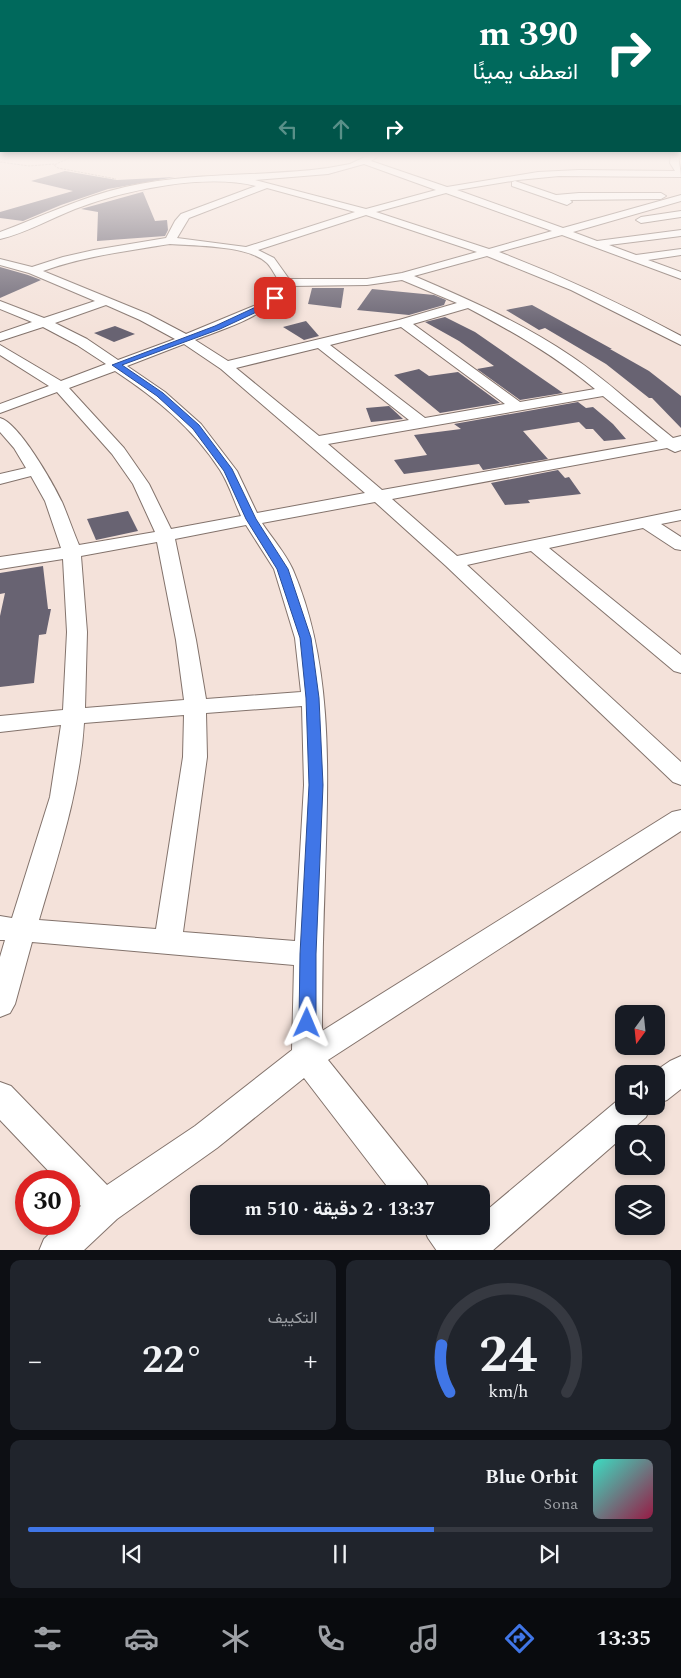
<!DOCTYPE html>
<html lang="ar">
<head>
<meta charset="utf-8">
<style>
  :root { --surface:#171b24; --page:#20242c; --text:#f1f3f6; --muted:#9ea1a6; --line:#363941; --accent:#4076e7 }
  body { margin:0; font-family:Spectral,Vazirmatn,serif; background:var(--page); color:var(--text); direction:rtl; height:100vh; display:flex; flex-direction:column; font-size:19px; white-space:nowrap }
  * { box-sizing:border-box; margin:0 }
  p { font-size:16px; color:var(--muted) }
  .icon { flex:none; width:28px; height:28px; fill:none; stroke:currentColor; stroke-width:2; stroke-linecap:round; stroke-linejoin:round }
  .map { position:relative; height:1250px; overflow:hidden; direction:ltr }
  .panel { display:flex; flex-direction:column; gap:10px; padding:10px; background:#0d0f14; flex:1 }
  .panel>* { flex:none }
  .banner { position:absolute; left:0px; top:0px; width:681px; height:152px; box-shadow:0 2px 8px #0003; direction:rtl; background:#00695c; color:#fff; overflow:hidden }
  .needle { width:32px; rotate:195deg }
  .controls { position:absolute; left:615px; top:1005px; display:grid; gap:10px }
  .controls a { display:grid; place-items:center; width:50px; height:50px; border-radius:10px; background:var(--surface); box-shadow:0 2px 8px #0003; font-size:25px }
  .speed { position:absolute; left:15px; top:1170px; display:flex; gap:10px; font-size:25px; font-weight:700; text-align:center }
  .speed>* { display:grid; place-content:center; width:65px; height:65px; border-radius:50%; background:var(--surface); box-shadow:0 2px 8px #0003; line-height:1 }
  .speed .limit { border:8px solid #d22; background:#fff; color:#111 }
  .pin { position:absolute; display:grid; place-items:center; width:42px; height:42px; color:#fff; margin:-21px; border-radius:10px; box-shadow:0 2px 8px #0006 }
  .me { position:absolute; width:55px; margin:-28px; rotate:1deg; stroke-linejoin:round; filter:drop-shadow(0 0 4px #0008) }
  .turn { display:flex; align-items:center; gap:18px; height:105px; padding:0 20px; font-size:22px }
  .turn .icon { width:65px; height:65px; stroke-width:2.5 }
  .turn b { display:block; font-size:35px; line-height:42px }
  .lanes { display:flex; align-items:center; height:48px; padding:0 20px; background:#0003; justify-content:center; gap:25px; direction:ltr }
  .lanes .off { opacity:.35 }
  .big { font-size:38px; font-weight:700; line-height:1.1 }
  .panel .tile { flex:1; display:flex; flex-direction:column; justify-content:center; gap:8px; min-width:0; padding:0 18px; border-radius:10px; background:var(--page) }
  .panel .dial { align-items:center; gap:0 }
  .dial svg { height:130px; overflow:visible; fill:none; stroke:var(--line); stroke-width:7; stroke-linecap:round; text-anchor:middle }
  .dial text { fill:var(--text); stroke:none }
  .song { display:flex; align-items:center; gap:15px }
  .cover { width:60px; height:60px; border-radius:8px; background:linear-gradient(135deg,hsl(170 70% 55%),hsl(340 70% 35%)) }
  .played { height:5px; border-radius:2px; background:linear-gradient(90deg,var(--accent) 65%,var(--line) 65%) }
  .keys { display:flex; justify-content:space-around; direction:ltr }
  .heat { display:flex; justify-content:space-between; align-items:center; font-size:28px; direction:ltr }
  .panel .tiles { flex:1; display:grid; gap:10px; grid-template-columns:1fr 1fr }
  .tile:last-child { grid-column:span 2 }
  .trip { position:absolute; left:190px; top:1185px; width:300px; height:50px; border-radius:10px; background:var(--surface); box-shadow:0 2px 8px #0003; font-weight:700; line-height:50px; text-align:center; direction:rtl }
  .menu { display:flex; height:80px; justify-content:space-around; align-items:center; background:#090b0e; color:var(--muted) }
  .menu .icon { width:35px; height:35px }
  .menu .on { color:var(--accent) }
  .menu b { font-size:22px; color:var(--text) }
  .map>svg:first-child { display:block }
</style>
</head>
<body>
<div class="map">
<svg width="681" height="1251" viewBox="0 0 681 1251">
  <rect width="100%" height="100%" fill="#f4e2da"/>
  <g fill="#686372">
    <polygon points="65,171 117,180 175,177 108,189 61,205 23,221 0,218 0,212 73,191 31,181"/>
    <polygon points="146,191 143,192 155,221 167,220 168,230 165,236 97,241 98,212 81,209"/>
    <polygon points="0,267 28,275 41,280 0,298"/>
    <polygon points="312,288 344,288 341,308 308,304"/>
    <polygon points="372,289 434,295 446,300 444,305 409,315 357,310"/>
    <polygon points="532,305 612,349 610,349 649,371 681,396 681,428 652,398 649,398 606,364 545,328 539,330 506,310"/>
    <polygon points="445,317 475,332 563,393 520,400 477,369 494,366 459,341 425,322"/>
    <polygon points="306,321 319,336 304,340 283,327"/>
    <polygon points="115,326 135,334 114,342 94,333"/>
    <polygon points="419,369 429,376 458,372 500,403 440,413 394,375"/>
    <polygon points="578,402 586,408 593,407 613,424 626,439 604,441 593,429 586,429 579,422 523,431 548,459 483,470 479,464 404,474 394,460 427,455 414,435 461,429 454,424"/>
    <polygon points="389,406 403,419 371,422 366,408"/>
    <polygon points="558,470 565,478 569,477 581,494 528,500 530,503 505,505 491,483"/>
    <polygon points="128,511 138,531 96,540 87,519"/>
    <polygon points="43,566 48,609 51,609 46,634 39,635 34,683 0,687 0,616 5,593 0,594 0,573"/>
  </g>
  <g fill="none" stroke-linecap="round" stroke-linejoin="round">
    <defs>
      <g id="minor">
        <path d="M369 155H380L371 161 447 187 538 172 579 170 675 171 670 163 671 155H679C678 163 681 169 681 177L559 176 518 180 457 190 563 228 681 195V201L573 232 597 241 681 230V236L609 245 636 255 681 249V255L648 260 681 272V279L562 235 499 252C562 276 622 304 681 336V345L571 290 487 256 414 276C468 299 522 323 571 356 607 380 639 411 673 438L681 436V450L675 452 667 448 392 499 457 556 681 510V520L661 524 681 537V550L675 549 643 528 549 548 681 655V673L674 671 531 551 467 565 681 762V785L673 782 446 566 375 502 262 523C272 538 286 554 293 570 334 666 328 774 325 876 323 927 322 979 322 1031L672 812 681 810V831L328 1060 426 1182 431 1194H393L304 1078 217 1148 117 1219 83 1251H39L44 1239 60 1224H69V1216L81 1206 69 1193V1181H58L0 1120V1082L11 1086 107 1185 195 1126 292 1050 294 965 32 942 15 1004 10 1013 0 1017V957L5 940H0V916L12 918 50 797 61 725 0 732V716L63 710 67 632 63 559 0 569V557L61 548 45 501 31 476 0 484V474L26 468 14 448 0 432V418C19 423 53 483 62 502 68 516 73 531 79 545L155 532 133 484 112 454 57 392 0 413V404L49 386 0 355V345L61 381 106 364 77 345 43 327 0 341V333L32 322 0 309V301L44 318 95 301 29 273 0 265V259L32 267 63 257 94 250 166 238 175 221 181 214 256 186C205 173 124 190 75 209 50 219 26 233 0 239V232C41 217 81 197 125 187 191 172 261 177 328 168L350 164ZM364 164 436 190 366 209 255 180 328 174ZM267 188 355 212 246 247 177 238 189 218ZM446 193 552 231 489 249 376 212ZM366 215 477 252 402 273 367 279H289L274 258 258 250ZM170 244C195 246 248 245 267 263 272 268 276 277 280 283L271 295 256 305 186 334 148 314 43 271C85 256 127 251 170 244ZM402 280 457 303 399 320 228 361 195 340C229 327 268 316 289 286L367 285ZM106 305 140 320 175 339 118 360 87 339 55 323ZM468 308C515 333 554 355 595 389L520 402 413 324ZM401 327 505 404 425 418 330 345ZM184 344 221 369 365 493 257 513 237 471 201 424 165 392 127 366ZM318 348 409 420 319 436 236 368ZM115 371C157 399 192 427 220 470 229 484 234 501 241 516L171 529 149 484 124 448 69 388ZM603 396 658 441 382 490 328 444ZM246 525 274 569 295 638 301 692 206 699 196 640 175 539ZM157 542 176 640 184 700 85 708 87 632 81 556ZM302 706 304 785 295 941 183 932 207 757 206 713ZM184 715 183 757 156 929 39 920C58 855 80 791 84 723Z"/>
        <polygon points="515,181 556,195 579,193 661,193 666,196 661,199 570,200 572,202 567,205 512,186 512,182"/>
        <polygon points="681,211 681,217 641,223 636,220 641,217"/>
        <polygon points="681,1056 681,1089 667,1100 656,1104 656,1074 651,1074 670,1061"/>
        <polygon points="624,1095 624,1106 651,1106 646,1117 627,1134 624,1134 624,1136 492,1251 437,1251 428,1238 423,1226 462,1226 464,1229 467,1226 481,1226 481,1215"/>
      </g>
    </defs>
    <use href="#minor" stroke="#83736c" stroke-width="2"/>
    <g stroke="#a69892" stroke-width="1" stroke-dasharray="2.5 1" stroke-linecap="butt">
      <polyline points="76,155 54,165 58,168 116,179"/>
      <polyline points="0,162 29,166 54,164"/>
    </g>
    <use href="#minor" fill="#fff" fill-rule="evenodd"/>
  </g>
  <linearGradient id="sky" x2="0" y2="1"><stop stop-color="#6ec0ee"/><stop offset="0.47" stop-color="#faf2ee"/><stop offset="1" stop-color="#faf2ee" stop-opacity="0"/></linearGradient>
  <rect width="681" height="330" fill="url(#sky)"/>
  <polygon fill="#4076e7" stroke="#2a4d96" points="273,297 279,298 263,309 220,329 122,365 163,393 199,425 232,469 256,519 288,569 311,638 319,698 323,785 316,954 316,1023 313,1028 307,1031 301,1028 299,1023 300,954 309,785 306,698 300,638 277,569 246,519 224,471 193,429 157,396 112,365 215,326 258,306"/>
</svg>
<div class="controls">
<a><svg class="needle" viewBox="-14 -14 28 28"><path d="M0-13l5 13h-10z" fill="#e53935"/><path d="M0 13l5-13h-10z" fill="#9ea1a6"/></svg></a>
<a><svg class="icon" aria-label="sound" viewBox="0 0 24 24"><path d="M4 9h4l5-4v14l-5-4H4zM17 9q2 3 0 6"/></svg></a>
<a><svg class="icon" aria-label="search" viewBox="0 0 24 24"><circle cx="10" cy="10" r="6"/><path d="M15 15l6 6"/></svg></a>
<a><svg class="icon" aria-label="layers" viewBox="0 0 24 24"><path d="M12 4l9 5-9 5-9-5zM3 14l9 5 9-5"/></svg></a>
</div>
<div class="speed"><div class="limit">30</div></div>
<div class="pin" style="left:275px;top:298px;background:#d93025"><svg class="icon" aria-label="arrive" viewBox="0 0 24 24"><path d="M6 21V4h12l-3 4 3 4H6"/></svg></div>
<svg class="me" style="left:307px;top:1023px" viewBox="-20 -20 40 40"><path d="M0-17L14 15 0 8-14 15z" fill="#4076e7" stroke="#fff" stroke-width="4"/></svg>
<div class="trip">13:37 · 2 دقيقة · 510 m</div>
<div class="banner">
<div class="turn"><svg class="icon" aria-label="right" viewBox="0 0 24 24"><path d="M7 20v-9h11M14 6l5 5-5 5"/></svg><div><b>390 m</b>انعطف يمينًا</div></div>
<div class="lanes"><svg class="icon off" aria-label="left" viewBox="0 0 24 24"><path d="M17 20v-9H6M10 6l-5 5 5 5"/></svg><svg class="icon off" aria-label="ahead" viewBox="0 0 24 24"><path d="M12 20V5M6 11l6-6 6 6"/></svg><svg class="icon" aria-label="right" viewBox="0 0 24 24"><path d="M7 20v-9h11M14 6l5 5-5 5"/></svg></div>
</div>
</div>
<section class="panel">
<div class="tiles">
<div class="tile dial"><svg viewBox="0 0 100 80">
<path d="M14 69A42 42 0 1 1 86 69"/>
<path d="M14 69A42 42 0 0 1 9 40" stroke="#4076e7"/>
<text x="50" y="56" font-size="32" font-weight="700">24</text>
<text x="50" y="72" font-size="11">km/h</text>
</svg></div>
<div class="tile"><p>التكييف</p>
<div class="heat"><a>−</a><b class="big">22°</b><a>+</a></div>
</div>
<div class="tile">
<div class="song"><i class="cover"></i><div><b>Blue Orbit</b><p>Sona</p></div></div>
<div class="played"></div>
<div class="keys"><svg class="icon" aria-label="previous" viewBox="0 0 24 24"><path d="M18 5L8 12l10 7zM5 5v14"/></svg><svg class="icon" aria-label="pause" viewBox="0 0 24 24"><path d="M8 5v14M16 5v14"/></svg><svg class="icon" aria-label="next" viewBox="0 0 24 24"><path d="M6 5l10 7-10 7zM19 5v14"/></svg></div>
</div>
</div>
</section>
<nav class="menu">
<b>13:35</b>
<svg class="icon on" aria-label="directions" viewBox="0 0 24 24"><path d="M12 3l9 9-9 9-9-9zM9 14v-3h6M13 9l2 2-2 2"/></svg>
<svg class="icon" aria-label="music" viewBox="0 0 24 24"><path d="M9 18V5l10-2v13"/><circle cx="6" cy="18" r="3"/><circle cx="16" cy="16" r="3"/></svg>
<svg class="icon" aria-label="phone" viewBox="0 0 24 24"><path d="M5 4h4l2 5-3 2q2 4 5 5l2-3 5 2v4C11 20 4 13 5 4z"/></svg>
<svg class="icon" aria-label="climate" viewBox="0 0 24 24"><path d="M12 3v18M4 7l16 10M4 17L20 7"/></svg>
<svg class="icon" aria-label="car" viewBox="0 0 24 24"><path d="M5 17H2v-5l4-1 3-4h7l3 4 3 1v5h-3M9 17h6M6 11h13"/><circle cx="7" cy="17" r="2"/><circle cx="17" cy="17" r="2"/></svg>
<svg class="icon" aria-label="filters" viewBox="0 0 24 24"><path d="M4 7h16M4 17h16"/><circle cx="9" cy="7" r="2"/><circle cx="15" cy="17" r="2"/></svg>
</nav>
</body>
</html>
